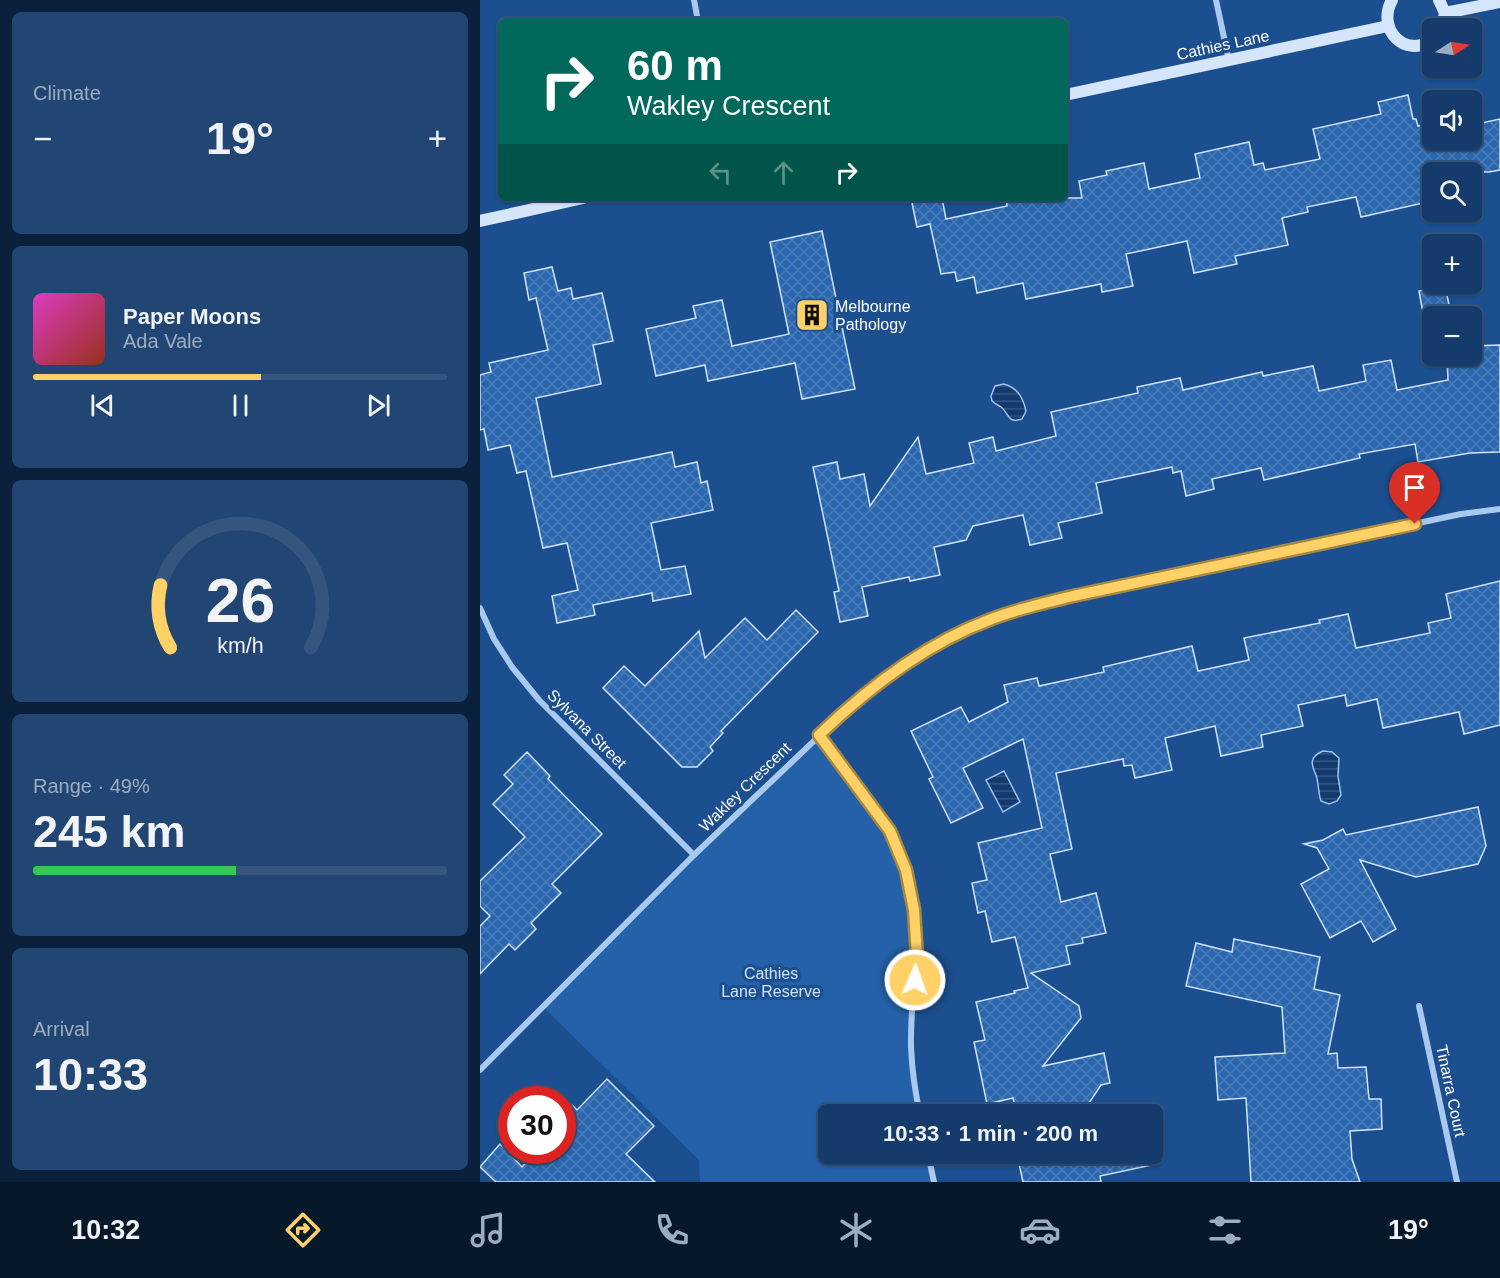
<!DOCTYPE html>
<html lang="en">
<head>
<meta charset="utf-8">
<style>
  :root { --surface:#143b6b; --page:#214673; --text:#f1f3f6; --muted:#9dadc1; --line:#33557e; --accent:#ffd166 }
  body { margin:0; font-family:Arial,sans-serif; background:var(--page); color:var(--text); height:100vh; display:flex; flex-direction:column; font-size:22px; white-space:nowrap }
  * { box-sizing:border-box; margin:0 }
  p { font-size:20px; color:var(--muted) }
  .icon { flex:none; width:33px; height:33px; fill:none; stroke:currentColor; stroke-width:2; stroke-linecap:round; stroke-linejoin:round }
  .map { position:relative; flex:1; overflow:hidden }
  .drawer { display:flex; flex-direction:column; gap:12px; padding:12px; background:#0b203b; width:480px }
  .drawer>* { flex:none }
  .banner { position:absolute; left:18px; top:18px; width:570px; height:183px; border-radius:9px; box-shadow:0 2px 4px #0004,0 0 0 2px var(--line); background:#00695c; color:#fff; overflow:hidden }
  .needle { width:39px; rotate:78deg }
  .controls { position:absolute; left:942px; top:18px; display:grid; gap:12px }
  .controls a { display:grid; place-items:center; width:60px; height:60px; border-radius:9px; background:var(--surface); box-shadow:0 2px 4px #0004,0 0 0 2px var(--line); font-size:30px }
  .speed { position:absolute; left:18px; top:1086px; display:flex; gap:12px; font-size:30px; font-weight:700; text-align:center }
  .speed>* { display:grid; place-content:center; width:78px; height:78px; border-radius:50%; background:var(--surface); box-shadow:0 2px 4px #0004,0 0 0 2px var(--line); line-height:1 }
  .speed .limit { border:9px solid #d22; background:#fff; color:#111 }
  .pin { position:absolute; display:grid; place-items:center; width:51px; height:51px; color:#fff; margin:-62px -26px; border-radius:50% 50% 50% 0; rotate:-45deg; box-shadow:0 0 6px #0007 }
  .pin .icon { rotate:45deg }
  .me { position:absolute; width:66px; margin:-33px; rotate:2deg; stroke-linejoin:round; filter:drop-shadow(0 0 4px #0008) }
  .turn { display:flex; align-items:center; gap:21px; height:126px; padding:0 30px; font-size:27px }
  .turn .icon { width:78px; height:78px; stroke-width:2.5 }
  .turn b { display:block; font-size:42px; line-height:51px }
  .lanes { display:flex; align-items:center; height:57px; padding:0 30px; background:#0003; justify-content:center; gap:30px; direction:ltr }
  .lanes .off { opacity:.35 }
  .big { font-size:45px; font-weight:700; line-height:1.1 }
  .drawer .tile { flex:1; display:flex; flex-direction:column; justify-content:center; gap:9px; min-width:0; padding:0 21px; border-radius:9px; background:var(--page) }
  .drawer .dial { align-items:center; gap:0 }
  .dial svg { height:156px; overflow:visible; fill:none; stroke:var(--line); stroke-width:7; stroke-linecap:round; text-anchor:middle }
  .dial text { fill:var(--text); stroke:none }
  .song { display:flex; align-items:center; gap:18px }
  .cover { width:72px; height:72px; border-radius:9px; background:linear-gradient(135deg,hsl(310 70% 55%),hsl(10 70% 35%)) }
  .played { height:6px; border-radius:3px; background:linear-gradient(90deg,var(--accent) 55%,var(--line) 55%) }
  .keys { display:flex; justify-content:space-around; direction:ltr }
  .heat { display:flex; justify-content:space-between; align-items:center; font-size:33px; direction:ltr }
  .charge { height:9px; border-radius:4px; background:linear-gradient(90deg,#34c759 49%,var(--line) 0) }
  .trip { position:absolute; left:338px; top:1104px; width:345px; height:60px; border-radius:9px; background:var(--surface); box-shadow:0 2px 4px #0004,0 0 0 2px var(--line); font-weight:700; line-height:60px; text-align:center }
  .tabs { display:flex; height:96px; justify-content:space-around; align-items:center; background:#08182b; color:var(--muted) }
  .tabs .icon { width:42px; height:42px }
  .tabs .on { color:var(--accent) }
  .tabs b { font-size:27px; color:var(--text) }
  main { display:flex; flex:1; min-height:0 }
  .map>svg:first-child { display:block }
</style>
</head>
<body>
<main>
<section class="drawer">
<div class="tile"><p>Climate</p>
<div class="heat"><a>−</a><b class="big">19°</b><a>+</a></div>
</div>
<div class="tile">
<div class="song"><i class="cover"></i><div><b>Paper Moons</b><p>Ada Vale</p></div></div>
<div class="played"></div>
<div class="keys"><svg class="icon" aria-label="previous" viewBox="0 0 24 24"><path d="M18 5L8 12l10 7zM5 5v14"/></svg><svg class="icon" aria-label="pause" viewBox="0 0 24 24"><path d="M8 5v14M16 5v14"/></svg><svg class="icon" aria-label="next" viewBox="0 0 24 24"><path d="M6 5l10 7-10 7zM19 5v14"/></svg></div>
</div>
<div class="tile dial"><svg viewBox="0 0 100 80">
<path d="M14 69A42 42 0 1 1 86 69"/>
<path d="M14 69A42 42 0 0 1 9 37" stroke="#ffd166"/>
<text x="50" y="56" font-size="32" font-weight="700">26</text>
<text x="50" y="72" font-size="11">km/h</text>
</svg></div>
<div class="tile"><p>Range · 49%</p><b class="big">245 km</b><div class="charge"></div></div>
<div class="tile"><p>Arrival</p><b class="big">10:33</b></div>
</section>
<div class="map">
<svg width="1020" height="1182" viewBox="0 0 1020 1182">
  <defs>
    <pattern id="water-rules" width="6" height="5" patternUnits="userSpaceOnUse" patternTransform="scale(1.5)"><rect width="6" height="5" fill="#123a6d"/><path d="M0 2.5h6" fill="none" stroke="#365883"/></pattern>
    <pattern id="building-cross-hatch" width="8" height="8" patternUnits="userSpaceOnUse" patternTransform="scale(1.5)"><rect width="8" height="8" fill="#2a66ad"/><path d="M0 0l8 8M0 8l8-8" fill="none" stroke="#4a7db9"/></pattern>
  </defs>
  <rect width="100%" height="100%" fill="#1b4f8f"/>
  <polygon fill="#2461a8" points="339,735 409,831 426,870 434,910 431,1045 440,1114 348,1114 348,1154 448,1154 454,1182 220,1182 219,1160 63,1007"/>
  <g fill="url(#water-rules)" stroke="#9cc4f0" stroke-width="1.5">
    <path d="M524 384C538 388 543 398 546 411L542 419C526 424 530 413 521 407 518 405 515 404 512 401L511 396 515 386Z"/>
    <path d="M843 751 852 752 859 758 858 776 861 795 857 801 849 804 841 801C838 793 839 783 836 775 831 764 829 757 843 751Z"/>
    <polygon points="524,771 540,802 523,812 506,780"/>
  </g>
  <g fill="url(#building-cross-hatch)" stroke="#cfe3fa" stroke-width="1.5">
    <polygon points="928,95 933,119 936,119 938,126 952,123 952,140 992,140 992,125 1020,119 1020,170 1009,172 952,172 952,201 881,217 876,197 827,207 828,212 802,218 808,245 755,256 757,264 714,273 707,241 646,254 653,286 622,292 621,284 546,299 543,283 497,293 494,277 477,281 475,272 461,274 450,224 437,227 431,198 462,198 466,219 527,206 526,198 602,198 599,181 627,175 626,171 664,163 669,189 720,178 715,154 769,142 774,165 783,163 785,170 840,159 833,129 901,114 898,102"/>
    <polygon points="342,231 375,389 322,399 315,363 228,381 225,365 176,376 166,329 216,318 213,306 242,300 252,346 309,334 290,242"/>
    <polygon points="72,267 78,291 91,288 93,299 122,293 133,341 113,345 121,384 56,398 72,477 192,452 195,467 217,462 221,483 227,481 233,510 171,523 181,570 205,566 211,594 173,601 172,593 113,605 115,615 77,623 72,596 98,590 87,543 63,548 46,471 37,473 30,445 8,450 4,429 0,430 0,375 11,372 9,363 68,350 56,298 49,300 44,273"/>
    <polygon points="965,286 971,314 944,319 939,291"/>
    <polygon points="1020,345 1020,452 990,453 938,462 935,444 879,454 880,458 784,480 781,468 732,479 734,489 706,496 701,471 693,473 692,467 616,483 622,513 578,523 582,538 550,545 543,515 493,526 486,540 454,547 460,575 430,581 429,577 382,587 388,616 360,622 354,592 359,591 333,467 357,462 360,479 384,474 390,506 438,437 446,474 494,463 489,443 513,437 516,451 576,436 571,412 658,393 657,387 700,378 703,390 782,372 783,376 833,366 839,391 886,381 883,365 911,360 917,390 968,380 967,356 992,356 992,346"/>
    <polygon points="1020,581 1020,725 984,734 979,712 903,728 897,699 867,706 865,695 818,705 823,726 781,735 783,747 741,756 735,726 685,738 692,770 655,778 652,765 644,766 643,759 576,773 592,849 570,854 581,902 616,893 626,933 602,938 603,943 586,946 590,964 551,973 599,1006 601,1018 563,1066 624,1053 630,1083 621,1085 603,1112 603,1114 537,1114 533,1098 507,1104 494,1042 505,1040 496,1002 535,993 534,991 548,988 535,937 512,942 505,911 498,913 492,883 507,880 498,843 562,828 543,739 483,768 503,808 471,823 449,779 453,777 431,731 481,707 489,722 528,702 524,685 557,678 559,686 624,672 623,667 712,646 718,671 769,660 764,638 840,623 839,620 868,614 876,648 950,633 948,623 971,618 966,594"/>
    <polygon points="316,610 338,632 241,731 243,733 230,747 233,751 217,767 202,767 123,688 144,666 165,686 219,631 225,658 265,618 287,640"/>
    <polygon points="47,752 70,776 68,779 122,834 72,884 81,893 51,923 56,929 35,950 29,944 0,974 0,926 10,916 0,906 0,881 45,837 13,804 33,784 24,775"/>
    <polygon points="998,807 1006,846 998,864 936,877 880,860 916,929 893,942 881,921 850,938 821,884 849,869 837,848 824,844 843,840 863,829 866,835"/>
    <polygon points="754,939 840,957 834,989 860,995 848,1054 857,1053 858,1068 886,1067 889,1099 901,1099 902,1129 870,1131 872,1159 880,1182 771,1182 766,1098 738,1100 735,1057 805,1053 802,1007 706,986 716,943 752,952"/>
    <polygon points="127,1079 174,1126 146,1154 175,1182 16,1182 0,1167 20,1144 42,1167 58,1150 82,1150 82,1095 97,1110"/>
    <polygon points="537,1154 671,1154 672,1165 620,1176 621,1182 543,1182"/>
  </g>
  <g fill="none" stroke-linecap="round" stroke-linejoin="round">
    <g stroke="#a9c9ee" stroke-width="6">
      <polyline points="214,0 218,21"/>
      <polyline points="736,0 749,61"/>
      <polyline points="0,608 14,639 32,667 59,700 214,855"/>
      <path d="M339 735C370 777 409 819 426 869 445 931 430 985 431 1047 432 1070 435 1092 440 1114"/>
      <polyline points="939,1006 977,1182"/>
      <polyline points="0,1070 214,855 377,700 440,655 508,620 548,607 593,596 981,514 1020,509"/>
      <polyline points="448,1154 454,1182"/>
    </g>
    <g stroke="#d6e6fa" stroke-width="12">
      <path d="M912 0C896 29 925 59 952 40"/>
      <polyline points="959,0 965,13 962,28"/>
      <polyline points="965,13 1020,2"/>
      <polyline points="585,95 908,26"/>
      <polyline points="0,221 103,198"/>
    </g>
  </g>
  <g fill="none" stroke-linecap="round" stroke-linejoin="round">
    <defs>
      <path id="route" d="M435 980 437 956 434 910 426 870 410 831 339 735C388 688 445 644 509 620 536 609 565 603 593 596L935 524"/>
    </defs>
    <use href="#route" stroke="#a68842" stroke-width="15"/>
    <use href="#route" stroke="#ffd166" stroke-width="10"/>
  </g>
  <defs>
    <symbol id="building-square" viewBox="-11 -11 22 22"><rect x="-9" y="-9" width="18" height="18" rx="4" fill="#ffd166" stroke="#1b4f8f"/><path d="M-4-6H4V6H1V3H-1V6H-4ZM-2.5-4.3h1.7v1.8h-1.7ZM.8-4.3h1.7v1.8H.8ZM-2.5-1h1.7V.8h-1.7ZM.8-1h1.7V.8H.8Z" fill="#111"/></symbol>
  </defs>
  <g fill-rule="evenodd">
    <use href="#building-square" x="313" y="296" width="38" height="38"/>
  </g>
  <g text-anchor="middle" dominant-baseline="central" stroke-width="6" stroke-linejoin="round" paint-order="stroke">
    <g font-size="16" fill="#fff" stroke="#1b4f8f">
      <text transform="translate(743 45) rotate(-12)">Cathies Lane</text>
      <text transform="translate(107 729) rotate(45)">Sylvana Street</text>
      <text transform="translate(265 787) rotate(-44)">Wakley Crescent</text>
      <text transform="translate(971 1091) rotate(78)">Tinarra Court</text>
    </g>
    <g font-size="16" fill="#fff" stroke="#1b4f8f" text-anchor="start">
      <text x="355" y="306">Melbourne<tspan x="355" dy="18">Pathology</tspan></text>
    </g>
    <g font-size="16" fill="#cfe3fa" stroke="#1b4f8f">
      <text x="291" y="973">Cathies<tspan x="291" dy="18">Lane Reserve</tspan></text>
    </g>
  </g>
</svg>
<div class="controls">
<a><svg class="needle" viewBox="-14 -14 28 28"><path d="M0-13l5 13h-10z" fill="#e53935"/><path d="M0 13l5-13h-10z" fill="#9dadc1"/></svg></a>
<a><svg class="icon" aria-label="sound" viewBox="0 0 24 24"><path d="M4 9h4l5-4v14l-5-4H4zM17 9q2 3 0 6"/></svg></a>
<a><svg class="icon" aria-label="search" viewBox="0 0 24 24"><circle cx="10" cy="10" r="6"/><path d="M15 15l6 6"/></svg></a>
<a>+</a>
<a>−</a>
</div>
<div class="speed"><div class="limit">30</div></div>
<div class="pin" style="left:935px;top:524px;background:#d93025"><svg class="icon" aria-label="arrive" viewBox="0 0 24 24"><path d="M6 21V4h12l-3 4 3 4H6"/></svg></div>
<svg class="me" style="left:435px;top:980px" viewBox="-20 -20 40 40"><circle r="17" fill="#ffd166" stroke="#fff" stroke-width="3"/><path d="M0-11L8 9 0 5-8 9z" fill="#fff"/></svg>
<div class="trip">10:33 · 1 min · 200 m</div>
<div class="banner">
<div class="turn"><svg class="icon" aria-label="right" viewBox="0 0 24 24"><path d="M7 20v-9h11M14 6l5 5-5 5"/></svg><div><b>60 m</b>Wakley Crescent</div></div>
<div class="lanes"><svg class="icon off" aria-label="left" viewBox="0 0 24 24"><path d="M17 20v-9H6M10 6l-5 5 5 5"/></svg><svg class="icon off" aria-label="ahead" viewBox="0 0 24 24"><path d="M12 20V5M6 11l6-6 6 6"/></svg><svg class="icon" aria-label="right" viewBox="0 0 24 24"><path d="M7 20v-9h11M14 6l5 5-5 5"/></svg></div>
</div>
</div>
</main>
<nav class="tabs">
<b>10:32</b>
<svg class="icon on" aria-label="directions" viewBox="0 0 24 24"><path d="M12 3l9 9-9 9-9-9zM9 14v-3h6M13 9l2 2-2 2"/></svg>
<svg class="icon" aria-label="music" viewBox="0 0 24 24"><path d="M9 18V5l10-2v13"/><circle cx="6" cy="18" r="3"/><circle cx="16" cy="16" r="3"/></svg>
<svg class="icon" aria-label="phone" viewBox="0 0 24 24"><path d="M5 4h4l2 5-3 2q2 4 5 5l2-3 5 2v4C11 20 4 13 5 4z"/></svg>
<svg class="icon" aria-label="climate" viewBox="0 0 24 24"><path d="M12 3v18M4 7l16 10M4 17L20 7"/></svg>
<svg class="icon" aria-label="car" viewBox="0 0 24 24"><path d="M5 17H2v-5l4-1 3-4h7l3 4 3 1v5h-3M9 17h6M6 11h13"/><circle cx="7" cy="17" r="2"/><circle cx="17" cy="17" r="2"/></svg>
<svg class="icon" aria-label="filters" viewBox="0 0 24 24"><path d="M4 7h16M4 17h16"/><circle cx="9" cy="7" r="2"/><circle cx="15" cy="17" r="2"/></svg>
<b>19°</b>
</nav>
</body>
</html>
